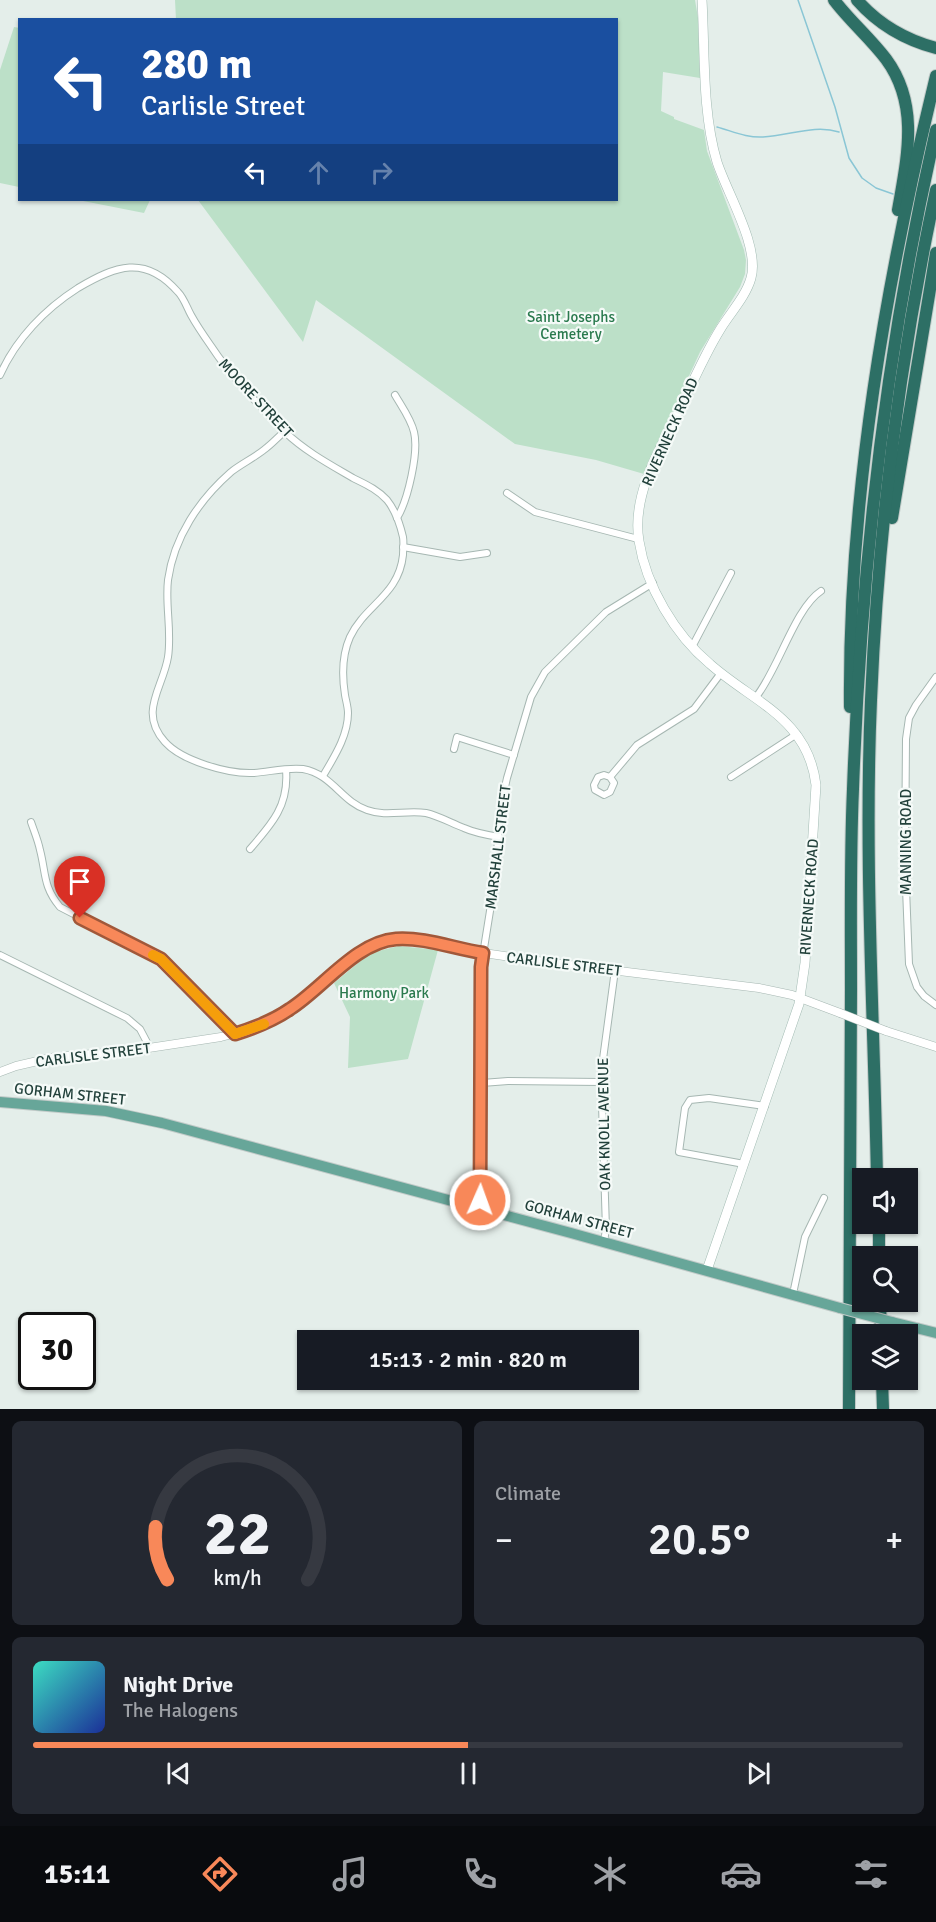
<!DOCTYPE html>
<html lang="en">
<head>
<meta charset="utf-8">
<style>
  :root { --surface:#171b24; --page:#242831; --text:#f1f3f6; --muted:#9ea1a6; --line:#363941; --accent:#f88859 }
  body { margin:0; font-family:Signika,sans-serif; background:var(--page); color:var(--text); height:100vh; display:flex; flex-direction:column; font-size:22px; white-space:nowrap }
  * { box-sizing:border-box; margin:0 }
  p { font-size:20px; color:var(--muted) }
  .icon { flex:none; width:33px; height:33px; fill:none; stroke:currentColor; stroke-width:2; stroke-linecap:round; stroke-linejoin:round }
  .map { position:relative; height:1409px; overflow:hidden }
  .drawer { display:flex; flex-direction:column; gap:12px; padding:12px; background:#0d0f14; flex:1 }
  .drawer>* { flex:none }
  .hud { position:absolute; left:18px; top:18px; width:600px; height:183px; border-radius:0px; box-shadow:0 2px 4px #0004; background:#1a4fa0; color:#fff; overflow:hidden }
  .tools { position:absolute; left:852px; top:1168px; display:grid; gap:12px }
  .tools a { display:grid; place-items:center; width:66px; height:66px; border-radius:0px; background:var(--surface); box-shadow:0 2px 4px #0004; font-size:30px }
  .speed { position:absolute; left:18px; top:1312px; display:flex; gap:12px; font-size:30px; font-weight:700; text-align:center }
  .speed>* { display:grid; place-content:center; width:78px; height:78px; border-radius:50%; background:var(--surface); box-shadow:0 2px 4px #0004; line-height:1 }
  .speed .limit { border:3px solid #111; border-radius:9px; background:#fff; color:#111 }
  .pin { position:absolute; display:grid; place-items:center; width:51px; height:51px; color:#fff; margin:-62px -26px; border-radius:50% 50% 50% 0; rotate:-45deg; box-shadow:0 0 6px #0007 }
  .pin .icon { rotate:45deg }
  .me { position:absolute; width:66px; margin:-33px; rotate:2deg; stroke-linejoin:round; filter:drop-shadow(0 0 4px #0008) }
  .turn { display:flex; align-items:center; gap:21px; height:126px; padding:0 24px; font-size:27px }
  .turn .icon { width:78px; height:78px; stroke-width:2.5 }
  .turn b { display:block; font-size:42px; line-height:51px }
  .lanes { display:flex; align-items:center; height:57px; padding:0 24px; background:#0003; justify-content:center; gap:30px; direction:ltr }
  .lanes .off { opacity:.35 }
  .big { font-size:45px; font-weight:600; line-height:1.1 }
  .drawer .tile { flex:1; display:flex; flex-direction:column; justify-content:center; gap:9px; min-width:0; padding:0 21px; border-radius:9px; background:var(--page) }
  .drawer .dial { align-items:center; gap:0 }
  .dial svg { height:156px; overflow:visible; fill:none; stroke:var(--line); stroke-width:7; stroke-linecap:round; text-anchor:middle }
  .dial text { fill:var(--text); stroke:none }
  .song { display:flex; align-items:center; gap:18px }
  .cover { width:72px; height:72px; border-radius:9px; background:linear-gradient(135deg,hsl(170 70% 55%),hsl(230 70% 35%)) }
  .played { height:6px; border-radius:3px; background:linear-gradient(90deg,var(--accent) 50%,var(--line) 50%) }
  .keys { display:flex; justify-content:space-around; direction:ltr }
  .heat { display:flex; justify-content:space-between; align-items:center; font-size:33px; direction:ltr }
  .drawer .tiles { flex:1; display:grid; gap:12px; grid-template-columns:1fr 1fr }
  .tile:last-child { grid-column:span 2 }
  .trip { position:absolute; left:297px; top:1330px; width:342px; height:60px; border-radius:0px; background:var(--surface); box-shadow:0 2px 4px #0004; font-weight:600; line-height:60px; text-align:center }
  .menu { display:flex; height:96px; justify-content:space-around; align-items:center; background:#090b0e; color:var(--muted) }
  .menu .icon { width:42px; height:42px }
  .menu .active { color:var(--accent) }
  .menu b { font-size:27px; color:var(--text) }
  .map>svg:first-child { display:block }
</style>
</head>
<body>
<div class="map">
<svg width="936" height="1409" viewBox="0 0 936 1409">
  <rect width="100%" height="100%" fill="#e4eeea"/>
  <g fill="#bce0c8">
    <polygon points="175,0 695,0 698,18 700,78 663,72 661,111 674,117 674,119 704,130 707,151 744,250 746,260 745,274 740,287 700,352 644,474 596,460 515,444 316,300 303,342 198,200 616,200 616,20 176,20"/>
    <polygon points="14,27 20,28 19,187 0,183 0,70"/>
    <polygon points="78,200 150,200 144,213"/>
    <polygon points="399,946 438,950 408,1059 348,1068 350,1017 334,983 370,953"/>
  </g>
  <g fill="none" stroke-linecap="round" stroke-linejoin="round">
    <g stroke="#8ac6d5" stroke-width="1.5">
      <polyline points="798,0 835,107 849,158 862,178 876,188 893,194"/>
      <path d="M717 127C732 131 747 138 763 137 789 136 814 124 839 132"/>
    </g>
    <defs>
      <g id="minor">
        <path d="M0 375C16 339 45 309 78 288 115 266 145 254 178 292 184 298 187 308 191 315 197 326 204 336 211 346 232 378 259 405 285 432 305 451 329 464 353 478 365 484 377 489 387 500 395 510 400 524 403 537 404 543 403 549 403 555 399 595 365 605 350 637 342 655 342 676 345 695 346 701 348 707 348 713 348 736 334 757 323 776"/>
        <path d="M395 395C402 407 411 419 414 432 419 452 408 500 397 518"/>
        <path d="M285 431C278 437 272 444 265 449 254 458 241 464 231 472 199 500 174 537 168 580 165 605 172 631 168 657 163 688 138 712 165 742 182 761 228 774 253 773 269 772 287 767 303 769 332 774 342 802 367 810 386 817 406 810 426 813 439 816 451 823 464 828 475 833 487 835 499 837"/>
        <polyline points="507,493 535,512 638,539"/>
        <polyline points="403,547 460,557 487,553"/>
        <polyline points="692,647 731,573"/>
        <polyline points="936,677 916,705 909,718 906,739 905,863 909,964 917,987 924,996 936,1005"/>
        <path d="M756 697C778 670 795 608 821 591"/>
        <polyline points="454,749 457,737 514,755"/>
        <polyline points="610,777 604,775 598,777 594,785 595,790 604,795 610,792 614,783 610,777 637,745 694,709 721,673"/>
        <polyline points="731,777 797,734"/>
        <path d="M31 822C34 831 38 840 40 850 46 873 43 887 60 907L161 959 235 1034"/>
        <path d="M250 849C272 824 289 805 286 770"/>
        <polyline points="0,955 127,1018 140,1029 150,1048"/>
        <polyline points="482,1083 508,1081 601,1082"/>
        <polyline points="744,1164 679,1152 685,1108 690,1100 709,1098 765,1106"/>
        <polyline points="479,1208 481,1191 482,1158 481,967 494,886 501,805 507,778 531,697 545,672 606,612 653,583"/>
        <polyline points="604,1242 606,1229 601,1074 615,970"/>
        <polyline points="793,1294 805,1237 824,1198"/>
      </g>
      <g id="tertiary">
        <polyline points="886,1031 936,1047"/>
        <polyline points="0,1072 16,1066 55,1057 129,1051 221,1037 248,1030 289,1010 364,950 380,942 396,939 413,940 470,951 545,962 759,988 792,995 840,1013"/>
      </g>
      <path id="secondary" d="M702 0C705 52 702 112 717 162 727 193 760 247 751 278 746 296 731 312 721 328 706 352 694 379 682 405 662 445 631 494 639 541 646 586 675 635 710 664 754 703 808 718 816 785L805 963 799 1004 707 1270"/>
      <g id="primary">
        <polyline points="0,1102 106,1111 162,1123 571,1233 840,1308"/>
        <polyline points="892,1322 936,1333"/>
      </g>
      <g id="motorway">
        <path d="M834 0C850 21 870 38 886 59 920 105 907 158 898 210"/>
        <path d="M857 0C878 24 906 40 936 48"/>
        <polyline points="892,518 936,253"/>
        <path d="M850 707C848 496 886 281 936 76"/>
        <path d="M877 1179C874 1021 864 858 871 700 878 529 900 357 936 190"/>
        <polyline points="879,1224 879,1257"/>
        <polyline points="880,1302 881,1335"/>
        <polyline points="882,1380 883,1409"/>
        <path d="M849 1409C850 1269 850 1129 851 989 851 922 850 855 853 789 861 567 886 346 936 130"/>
      </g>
    </defs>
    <use href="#minor" stroke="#a6b7b2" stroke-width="8"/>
    <use href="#tertiary" stroke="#a6b7b2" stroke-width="9"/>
    <use href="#secondary" stroke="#a2bbb3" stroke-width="10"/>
    <use href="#primary" stroke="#c1cac8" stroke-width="12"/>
    <use href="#motorway" stroke="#c1cac8" stroke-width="14"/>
    <use href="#minor" stroke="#fff" stroke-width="6"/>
    <use href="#tertiary" stroke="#fff" stroke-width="8"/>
    <use href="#secondary" stroke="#fff" stroke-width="9"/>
    <use href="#primary" stroke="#67a699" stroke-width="10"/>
    <use href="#motorway" stroke="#2d6f65" stroke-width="12"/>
    <defs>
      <polyline id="tertiary-bridge" points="840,1013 886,1031"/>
      <polyline id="primary-bridge" points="840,1308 892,1322"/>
    </defs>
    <use href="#tertiary-bridge" stroke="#a6b7b2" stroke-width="9" stroke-linecap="butt"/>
    <use href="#primary-bridge" stroke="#c1cac8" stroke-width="12" stroke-linecap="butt"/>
    <use href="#tertiary-bridge" stroke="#fff" stroke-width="8"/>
    <use href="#primary-bridge" stroke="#67a699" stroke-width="10"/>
  </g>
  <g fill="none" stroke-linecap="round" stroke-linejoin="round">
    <defs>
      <path id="route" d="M80 918 161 959 235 1034C254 1028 273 1021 290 1009 323 988 356 942 396 939 425 937 455 949 483 953L481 967 480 1200"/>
    </defs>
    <use href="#route" stroke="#a1583a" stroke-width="15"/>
    <use href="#route" stroke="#f88859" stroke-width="10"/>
    <polyline stroke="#f59e0b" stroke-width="10" points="153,955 161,959 235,1034 264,1024"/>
  </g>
  <g text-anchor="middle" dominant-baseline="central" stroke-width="4.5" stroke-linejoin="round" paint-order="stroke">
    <g font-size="15" fill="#2a7a4e" stroke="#f5faf8">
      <text x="571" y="317">Saint Josephs<tspan x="571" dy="17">Cemetery</tspan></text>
      <text x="384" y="993">Harmony Park</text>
    </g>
    <g font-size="15" fill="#22413b" stroke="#f5faf8">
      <text transform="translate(256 398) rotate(47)">MOORE STREET</text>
      <text transform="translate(670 432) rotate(-66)">RIVERNECK ROAD</text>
      <text transform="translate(906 842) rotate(-90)">MANNING ROAD</text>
      <text transform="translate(498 847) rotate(-83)">MARSHALL STREET</text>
      <text transform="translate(809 897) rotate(-86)">RIVERNECK ROAD</text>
      <text transform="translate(564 964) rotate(7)">CARLISLE STREET</text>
      <text transform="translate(93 1055) rotate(-7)">CARLISLE STREET</text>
      <text transform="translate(70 1094) rotate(6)">GORHAM STREET</text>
      <text transform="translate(604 1124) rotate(-91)">OAK KNOLL AVENUE</text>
      <text transform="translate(579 1219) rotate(15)">GORHAM STREET</text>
    </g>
  </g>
</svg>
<div class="tools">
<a><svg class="icon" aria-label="sound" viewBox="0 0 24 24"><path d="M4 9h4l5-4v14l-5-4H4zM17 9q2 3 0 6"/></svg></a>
<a><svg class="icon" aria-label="search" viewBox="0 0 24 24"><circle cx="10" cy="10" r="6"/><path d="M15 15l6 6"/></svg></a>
<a><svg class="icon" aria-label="layers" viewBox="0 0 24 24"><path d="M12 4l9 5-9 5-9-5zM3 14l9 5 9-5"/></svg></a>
</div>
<div class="speed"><div class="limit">30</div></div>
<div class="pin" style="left:80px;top:918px;background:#d93025"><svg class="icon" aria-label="arrive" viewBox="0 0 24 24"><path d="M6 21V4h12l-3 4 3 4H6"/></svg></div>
<svg class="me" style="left:480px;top:1200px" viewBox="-20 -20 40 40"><circle r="17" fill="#f88859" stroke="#fff" stroke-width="3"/><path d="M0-11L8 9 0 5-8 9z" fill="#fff"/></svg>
<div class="trip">15:13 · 2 min · 820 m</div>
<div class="hud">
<div class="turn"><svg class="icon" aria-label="left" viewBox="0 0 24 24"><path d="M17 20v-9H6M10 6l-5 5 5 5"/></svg><div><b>280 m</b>Carlisle Street</div></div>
<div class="lanes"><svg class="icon" aria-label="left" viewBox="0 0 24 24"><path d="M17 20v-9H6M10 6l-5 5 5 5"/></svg><svg class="icon off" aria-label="ahead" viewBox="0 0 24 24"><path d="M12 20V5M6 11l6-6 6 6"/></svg><svg class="icon off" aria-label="right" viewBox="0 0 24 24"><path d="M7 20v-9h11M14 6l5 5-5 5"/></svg></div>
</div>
</div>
<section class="drawer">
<div class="tiles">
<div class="tile dial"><svg viewBox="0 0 100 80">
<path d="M14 69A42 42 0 1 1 86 69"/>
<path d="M14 69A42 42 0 0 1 8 42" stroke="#f88859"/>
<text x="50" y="56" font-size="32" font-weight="700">22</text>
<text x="50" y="72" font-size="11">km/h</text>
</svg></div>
<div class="tile"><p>Climate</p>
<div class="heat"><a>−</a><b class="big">20.5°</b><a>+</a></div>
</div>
<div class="tile">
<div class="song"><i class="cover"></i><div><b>Night Drive</b><p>The Halogens</p></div></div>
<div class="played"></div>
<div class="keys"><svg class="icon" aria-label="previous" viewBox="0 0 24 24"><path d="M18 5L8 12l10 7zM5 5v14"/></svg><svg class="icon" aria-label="pause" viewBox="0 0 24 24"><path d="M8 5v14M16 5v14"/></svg><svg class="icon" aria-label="next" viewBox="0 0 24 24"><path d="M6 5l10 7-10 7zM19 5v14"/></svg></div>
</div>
</div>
</section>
<nav class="menu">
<b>15:11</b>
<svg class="icon active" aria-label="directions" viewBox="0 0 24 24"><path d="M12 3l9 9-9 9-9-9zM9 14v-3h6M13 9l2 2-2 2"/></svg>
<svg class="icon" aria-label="music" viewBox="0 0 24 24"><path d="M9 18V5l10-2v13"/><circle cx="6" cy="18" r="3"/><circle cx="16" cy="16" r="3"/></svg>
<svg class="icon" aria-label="phone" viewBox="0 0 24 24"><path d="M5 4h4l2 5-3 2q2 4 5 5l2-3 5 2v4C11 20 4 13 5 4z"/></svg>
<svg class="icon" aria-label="climate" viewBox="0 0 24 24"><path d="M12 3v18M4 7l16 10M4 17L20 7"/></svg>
<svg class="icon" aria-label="car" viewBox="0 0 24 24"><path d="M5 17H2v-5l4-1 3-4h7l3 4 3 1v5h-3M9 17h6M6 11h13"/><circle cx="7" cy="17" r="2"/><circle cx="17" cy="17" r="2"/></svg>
<svg class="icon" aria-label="filters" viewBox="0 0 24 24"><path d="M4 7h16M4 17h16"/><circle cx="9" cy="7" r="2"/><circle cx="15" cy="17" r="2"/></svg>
</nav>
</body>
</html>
